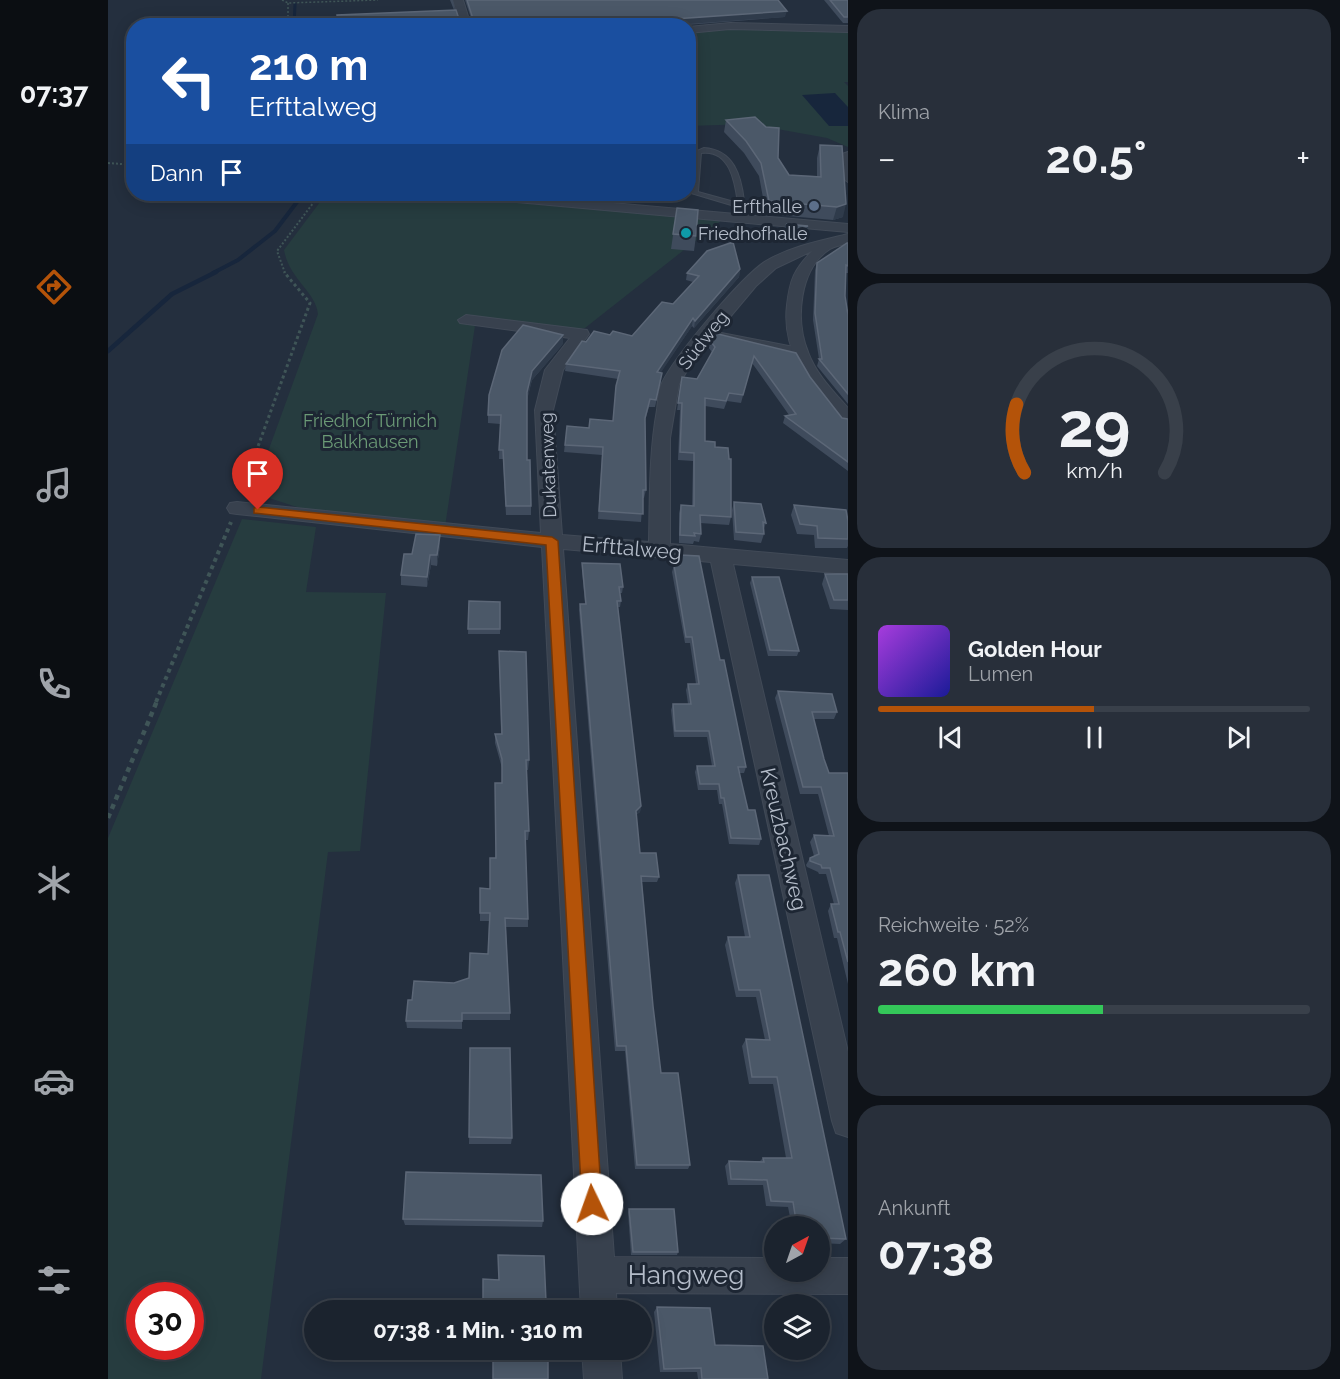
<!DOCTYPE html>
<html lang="de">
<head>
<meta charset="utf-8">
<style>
  :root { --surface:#1b232e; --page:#282f3a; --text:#f1f3f6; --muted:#a0a4aa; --line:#39404a; --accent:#b45309 }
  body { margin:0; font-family:Raleway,sans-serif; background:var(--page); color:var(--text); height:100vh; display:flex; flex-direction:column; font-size:22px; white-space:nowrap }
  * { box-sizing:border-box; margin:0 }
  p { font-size:20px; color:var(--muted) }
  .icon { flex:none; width:33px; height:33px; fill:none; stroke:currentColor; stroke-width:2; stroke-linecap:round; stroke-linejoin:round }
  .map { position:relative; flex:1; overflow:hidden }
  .drawer { display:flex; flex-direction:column; gap:9px; padding:9px; background:#0f1319; width:492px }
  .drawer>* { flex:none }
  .hud { position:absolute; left:18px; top:18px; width:570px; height:183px; border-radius:24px; box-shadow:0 3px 15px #0003,0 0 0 2px var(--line); background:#1a4fa0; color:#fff; overflow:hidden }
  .needle { width:39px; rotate:40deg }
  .controls { position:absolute; left:656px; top:1216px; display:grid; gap:12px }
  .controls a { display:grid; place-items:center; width:66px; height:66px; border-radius:50%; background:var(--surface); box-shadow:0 3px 15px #0003,0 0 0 2px var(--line); font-size:30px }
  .speed { position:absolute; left:18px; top:1282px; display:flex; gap:12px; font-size:30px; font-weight:700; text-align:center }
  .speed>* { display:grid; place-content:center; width:78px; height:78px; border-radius:50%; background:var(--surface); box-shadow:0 3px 15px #0003,0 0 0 2px var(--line); line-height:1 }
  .speed .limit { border:9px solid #d22; background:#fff; color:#111 }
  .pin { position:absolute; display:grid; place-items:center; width:51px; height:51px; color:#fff; margin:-62px -26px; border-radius:50% 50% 50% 0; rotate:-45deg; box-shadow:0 0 6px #0007 }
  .pin .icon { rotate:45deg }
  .me { position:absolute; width:66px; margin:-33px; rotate:357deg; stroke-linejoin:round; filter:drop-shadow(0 0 4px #0008) }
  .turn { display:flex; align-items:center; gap:21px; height:126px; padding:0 24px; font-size:27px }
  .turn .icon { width:78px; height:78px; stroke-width:2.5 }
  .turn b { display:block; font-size:42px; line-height:51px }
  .then { display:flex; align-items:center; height:57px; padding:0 24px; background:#0003; gap:12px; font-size:22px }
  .big { font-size:45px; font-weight:700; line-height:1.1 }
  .drawer .widget { flex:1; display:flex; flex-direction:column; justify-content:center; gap:9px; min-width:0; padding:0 21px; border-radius:24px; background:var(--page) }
  .drawer .dial { align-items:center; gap:0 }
  .dial svg { height:156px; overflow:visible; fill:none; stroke:var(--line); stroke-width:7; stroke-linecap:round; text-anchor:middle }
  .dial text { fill:var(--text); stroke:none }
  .song { display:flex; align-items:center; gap:18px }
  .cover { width:72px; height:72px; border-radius:9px; background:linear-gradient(135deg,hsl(280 70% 55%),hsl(240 70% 35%)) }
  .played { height:6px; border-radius:3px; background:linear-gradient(90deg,var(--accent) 50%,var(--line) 50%) }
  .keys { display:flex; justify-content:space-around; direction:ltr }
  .heat { display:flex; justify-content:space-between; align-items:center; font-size:33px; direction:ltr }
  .charge { height:9px; border-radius:4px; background:linear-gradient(90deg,#34c759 52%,var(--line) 0) }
  .trip { position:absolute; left:196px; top:1300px; width:348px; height:60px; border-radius:30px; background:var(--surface); box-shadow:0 3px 15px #0003,0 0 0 2px var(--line); font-weight:700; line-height:60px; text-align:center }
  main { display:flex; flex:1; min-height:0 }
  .dock { display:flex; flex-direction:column; width:108px; justify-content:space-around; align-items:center; background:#0b0e12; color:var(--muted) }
  .dock .icon { width:42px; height:42px }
  .dock .selected { color:var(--accent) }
  .dock b { font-size:27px; color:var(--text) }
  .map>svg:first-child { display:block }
</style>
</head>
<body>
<main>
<nav class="dock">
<b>07:37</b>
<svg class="icon selected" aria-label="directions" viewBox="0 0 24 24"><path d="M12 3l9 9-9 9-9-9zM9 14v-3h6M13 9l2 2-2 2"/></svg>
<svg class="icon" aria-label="music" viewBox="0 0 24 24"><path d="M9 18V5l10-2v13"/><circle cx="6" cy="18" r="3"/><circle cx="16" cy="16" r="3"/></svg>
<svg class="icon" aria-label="phone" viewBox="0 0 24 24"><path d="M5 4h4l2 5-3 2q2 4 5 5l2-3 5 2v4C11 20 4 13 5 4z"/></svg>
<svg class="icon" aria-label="climate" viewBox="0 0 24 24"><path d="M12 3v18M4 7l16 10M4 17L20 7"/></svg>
<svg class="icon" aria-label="car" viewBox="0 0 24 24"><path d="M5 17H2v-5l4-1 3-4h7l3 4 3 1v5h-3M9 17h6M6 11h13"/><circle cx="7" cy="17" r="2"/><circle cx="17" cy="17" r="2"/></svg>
<svg class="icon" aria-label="filters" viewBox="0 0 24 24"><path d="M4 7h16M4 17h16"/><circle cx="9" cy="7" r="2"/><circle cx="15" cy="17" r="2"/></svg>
</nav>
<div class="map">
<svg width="740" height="1379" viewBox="0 0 740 1379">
  <rect width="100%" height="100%" fill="#242f3e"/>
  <g fill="#263c3f" fill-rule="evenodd">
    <polygon points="631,29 740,30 740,82 736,82 740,86 740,147 719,138 642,124 581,126 580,33"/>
    <path d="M218 194H307L614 220 477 328 463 331 368 319 337 527 211 514 145 493 210 314C208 292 181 279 176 250Z"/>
    <path d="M134 519 208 527 198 592 278 593 252 851 220 852 153 1379H0V838ZM32 1296H82V1347H32Z"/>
  </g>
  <polygon fill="#17263c" points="727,93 740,107 740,126 721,126 694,95"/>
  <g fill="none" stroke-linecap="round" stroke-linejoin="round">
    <polyline stroke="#17263c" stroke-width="3" points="186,26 187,4"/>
    <polyline stroke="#17263c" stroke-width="4" points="105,273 130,260 167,231 195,194"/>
    <polyline stroke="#17263c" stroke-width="4.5" points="0,351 64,294 108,272"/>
    <defs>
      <g id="service">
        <path d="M596 148C626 150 633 176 636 201 637 207 639 214 639 220L632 218 630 207 583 193 587 152ZM593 153C622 149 627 182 630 203L590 192Z"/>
        <polygon points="740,152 740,182 737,180 734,154"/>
        <polygon points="598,330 691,348 695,351 691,354 601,334 597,332"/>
      </g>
      <g id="minor">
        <polygon points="345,0 355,0 363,26 353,26"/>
        <polygon points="622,23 740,26 740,32 622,29 580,33 580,27"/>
        <polygon points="356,194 403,194 740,224 740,232 363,198"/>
        <path d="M740 234V243C735 245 727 246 722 249 691 269 687 320 700 352 708 374 725 391 740 408V426L733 424C704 388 673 354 679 305 682 279 686 270 704 251L668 268 648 286 585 361 571 384 562 438V544L740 560V574L625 564 740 1052V1137L728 1133 724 1121 603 562 455 549 506 1257 666 1258V1272H711V1258H740V1294L508 1293 509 1311H473L434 547 129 514 122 513 119 508 122 503 129 502 433 533 427 410 437 370 462 338 352 323 350 320 358 315 479 330 481 334 455 370 445 410 454 535 541 542C542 498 541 453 549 410 550 401 550 390 554 383 567 356 633 277 658 261 684 246 712 241 740 234Z"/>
        <polygon points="474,1350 512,1350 514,1379 476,1379"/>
      </g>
    </defs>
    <use href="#service" stroke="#414a57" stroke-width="2"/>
    <use href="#minor" stroke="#414a57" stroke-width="2"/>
    <g stroke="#3f5557" stroke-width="1.5" stroke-dasharray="2 2" stroke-linecap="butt">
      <polyline points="174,0 180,3 270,0"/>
      <polyline points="180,3 180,26"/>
    </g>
    <g stroke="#3f5557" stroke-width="2" stroke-dasharray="2 2" stroke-linecap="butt">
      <polyline points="0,163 26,165"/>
      <polyline points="177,273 169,251 212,194"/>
    </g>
    <polyline stroke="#3f5557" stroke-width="3" stroke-dasharray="3 3" stroke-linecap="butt" points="144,463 202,303 176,272"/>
    <g stroke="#3f5557" stroke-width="4" stroke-dasharray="4 4" stroke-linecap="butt">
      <polyline points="134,493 145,462"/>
      <polyline points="48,702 123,522"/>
    </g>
    <polyline stroke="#3f5557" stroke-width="4.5" stroke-dasharray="5 5" stroke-linecap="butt" points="0,818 49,701"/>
    <use href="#service" fill="#38414e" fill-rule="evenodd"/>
    <use href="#minor" fill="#38414e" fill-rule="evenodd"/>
  </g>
  <g fill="#3f4b5c">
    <polygon points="342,0 345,0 347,10 352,22 363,22 364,21 357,0 670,0 677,17 566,26 230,26 346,10"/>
    <polygon points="716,0 740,0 740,23 735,23"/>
    <polygon points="618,120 670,158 681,175 709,176 709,158 712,145 735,217 725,220 658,214 651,176 636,153 616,132"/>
    <polygon points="580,127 586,128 582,152 580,152"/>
    <polygon points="569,208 588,236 586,251 563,249"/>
    <polygon points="678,224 700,226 699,231 688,234 676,229"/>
    <polygon points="740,243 740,273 737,273 737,296 740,315 740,404 709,366 711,359 705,320 707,270 709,263"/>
    <polygon points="632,269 631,277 586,328 584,326 552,373 553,381 547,407 541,407 537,421 538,490 536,498 535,498 533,522 490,519 494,455 456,452 459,426 481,428 505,421 510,379 457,371 458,364 478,342 502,335 524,336 565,304 585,282 578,280 579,273"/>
    <polygon points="601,339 702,377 734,418 740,419 740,471 675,423 677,416 681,415 644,363 633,403 619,401 616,409 597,406 597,441 607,447 623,517 621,525 592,523 593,534 591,542 586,541 585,544 571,543 571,513 573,505 584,506 585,461 570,460 572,410 569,410 574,377 589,379 604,352 600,347"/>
    <polygon points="455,344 424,380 419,399 419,460 423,506 423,515 398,515 395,459 391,459 392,424 380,423 380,415"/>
    <polygon points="626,502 658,523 655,531 656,534 653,543 626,540 624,510"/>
    <polygon points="686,505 740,521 740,546 739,548 707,548 706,535 689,534 683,515"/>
    <polygon points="332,535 332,545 329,566 323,565 319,587 293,585 293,575 304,554"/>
    <polygon points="572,555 612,660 638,767 636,773 631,773 640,810 653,839 651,845 621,844 614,804 611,804 609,790 590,790 587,772 589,766 604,766 599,737 566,737 563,710 565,704 580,704 578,690 580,684 588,684 582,643 577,643 564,572 566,565 571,565"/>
    <polygon points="474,563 515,587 514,593 512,593 513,601 512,607 510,607 533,806 532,812 528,815 532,853 551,877 549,882 534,882 545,1006 553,1073 582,1165 580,1169 527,1169 517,1051 507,1051 471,610 472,604 477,604 474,570"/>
    <polygon points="717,574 740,574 740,610 722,609 714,584"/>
    <polygon points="644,577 691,651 689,656 660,656 642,583"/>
    <polygon points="361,601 392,602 392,634 360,634"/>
    <polygon points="391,651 421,760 420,770 419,770 421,831 420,840 417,840 420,919 420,927 398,927 402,1013 402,1020 354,1020 354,1029 299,1028 298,1021 304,1000 346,983 361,978 380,954 381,921 372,921 372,888 382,889 387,858 394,783 394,768 387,743 387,734 393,734"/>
    <polygon points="670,691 729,712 726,719 706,719 716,759 721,773 740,773 740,984 729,938 726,938 720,911 723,904 726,904 718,874 711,874 710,872 699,867 698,865 702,858 706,856 702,842 706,835 721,836 710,794 692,794 667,698"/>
    <polygon points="630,875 738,1239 732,1244 711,1243 711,1227 684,1227 680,1207 658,1206 655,1185 620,1185 617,1166 621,1161 652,1161 655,1158 678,1158 665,1084 641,1084 634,1046 638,1039 657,1040 648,997 628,997 617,945 620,937 637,937 627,883"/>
    <polygon points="362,1048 404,1138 403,1144 361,1144"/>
    <polygon points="521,1209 570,1252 569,1255 523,1255 520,1212"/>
    <polygon points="295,1219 435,1221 434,1227 297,1225"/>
    <polygon points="375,1279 438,1302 436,1307 375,1307"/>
    <polygon points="549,1307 607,1345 660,1379 590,1379 589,1372 552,1372 546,1312"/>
  </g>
  <g fill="#2f3b4b">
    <polygon points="679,11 677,17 566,25 567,21 566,19"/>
    <polygon points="738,204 735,217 725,220 729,207"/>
    <polygon points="700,226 699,231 688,234 689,230"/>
    <polygon points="632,269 631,277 586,328 587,321"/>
    <polygon points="585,318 584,326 548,380 549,372"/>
    <polygon points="455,335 455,344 424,380 419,401 419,392 424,371"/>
    <polygon points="332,535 332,545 329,566 329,555"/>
    <polygon points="322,555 323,565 319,587 319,577"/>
    <polygon points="533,806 532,812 526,816 528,811"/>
  </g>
  <g fill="#4b5868" stroke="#5c6777" stroke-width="1.5">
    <polygon points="359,0 670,0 679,11 566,19 567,21 479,26 230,26 229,15 348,10 352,22 363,22 365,19"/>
    <polygon points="722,0 740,0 740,17 736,17"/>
    <polygon points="647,117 658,127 671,128 670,158 681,175 713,177 712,145 734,146 738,204 729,207 661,201 653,163 638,141 618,120"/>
    <polygon points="580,127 586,128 583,145 580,145"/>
    <polygon points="569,208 590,210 588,236 565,234"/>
    <polygon points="678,224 700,226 689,230"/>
    <polygon points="625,242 632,269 587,321 585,318 549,372 554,373 548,400 542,399 537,418 538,490 535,490 535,514 491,511 495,447 457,445 459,426 481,428 482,419 505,421 508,386 512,371 458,364 474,341 478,342 486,331 502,335 505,331 524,336 554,302 565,304 591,276 579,273 599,251"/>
    <polygon points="739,243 740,243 740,266 738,265 737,296 740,315 740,394 711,359 714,359 707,313 709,263"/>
    <polygon points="415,325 455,335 424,371 419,392 419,460 422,460 423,506 398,506 395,450 391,450 393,415 380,415 381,395 394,350"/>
    <polygon points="606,333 688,353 702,377 734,418 740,419 740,462 677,416 688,414 646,356 635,395 621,393 618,401 597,398 597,441 607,442 607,447 620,448 621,459 623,459 623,517 592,515 593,534 586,533 587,536 572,535 573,505 586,506 586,453 572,452 574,403 570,403 574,377 589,379 607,347 601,339"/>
    <polygon points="626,502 653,504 658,523 655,522 656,534 628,532"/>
    <polygon points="686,505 738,510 740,521 740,539 710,538 709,526 692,524"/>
    <polygon points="308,534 332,535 329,555 322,555 319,577 293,575 296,554 304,554"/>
    <polygon points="572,555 591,556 612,660 616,660 638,767 630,767 640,810 647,810 653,839 623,838 616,798 613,798 611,784 592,784 589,766 607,766 601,731 567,731 565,704 583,704 580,684 591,684 584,637 578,637 566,565 572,565"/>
    <polygon points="474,563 512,564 515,587 511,587 513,601 509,601 533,806 528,811 532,853 548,853 551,877 533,876 545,1006 553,1073 570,1073 582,1165 529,1165 518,1046 509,1046 472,604 478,604"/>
    <polygon points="717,574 740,574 740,600 726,600"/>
    <polygon points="644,577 671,577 691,651 662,650"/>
    <polygon points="361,601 392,602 392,629 360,629"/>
    <polygon points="391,651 418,652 421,760 418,760 421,831 417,831 420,919 397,918 402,1013 354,1013 354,1021 298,1021 300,1000 304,1000 306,981 346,983 361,978 362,953 380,954 382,913 372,913 372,888 382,889 382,858 388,858 387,783 394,783 394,759 387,734 394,734"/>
    <polygon points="670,691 724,694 729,712 704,712 716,759 721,773 740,773 740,962 732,932 730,932 723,904 731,904 722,868 714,868 713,865 702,861 702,858 711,854 706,835 726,836 713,787 695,787"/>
    <polygon points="630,875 661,875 738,1239 711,1238 711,1227 689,1227 685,1202 663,1201 659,1180 623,1179 621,1161 656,1162 655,1158 684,1158 669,1077 644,1077 638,1039 662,1040 652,990 631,990 620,937 642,937"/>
    <polygon points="362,1048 402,1048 404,1138 361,1137"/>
    <polygon points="298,1172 433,1175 435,1221 295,1219"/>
    <polygon points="521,1209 566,1209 570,1252 525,1252"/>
    <polygon points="390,1255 436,1256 438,1302 375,1302 375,1279 391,1280"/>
    <polygon points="549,1307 602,1308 607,1345 655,1346 660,1379 594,1379 593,1368 556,1369"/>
    <rect x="385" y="1351" width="55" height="28"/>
  </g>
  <polygon fill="#b45309" stroke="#753606" stroke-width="1.5" points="150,507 444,537 450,541 494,1204 491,1211 484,1213 477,1211 474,1204 438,545 146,513 146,508"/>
  <circle fill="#5c6f8a" stroke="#1d2633" stroke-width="2" cx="706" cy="206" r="6"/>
  <circle fill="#0f9aa8" stroke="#1d2633" stroke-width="2" cx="578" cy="233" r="6"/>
  <g text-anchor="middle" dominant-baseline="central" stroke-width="6" stroke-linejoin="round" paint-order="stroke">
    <g font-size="18" fill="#b4bcc9" stroke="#1d2633" text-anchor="end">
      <text x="694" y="206">Erfthalle</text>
      <text x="590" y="233" text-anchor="start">Friedhofhalle</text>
    </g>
    <g font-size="18" fill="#b4bcc9" stroke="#1d2633">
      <text transform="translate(595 340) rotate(-52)">Südweg</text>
      <text transform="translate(440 465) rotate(-92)">Dukatenweg</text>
    </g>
    <g font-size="18" fill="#6b9a76" stroke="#1d2633">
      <text x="262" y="420">Friedhof Türnich<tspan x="262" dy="21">Balkhausen</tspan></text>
    </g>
    <g font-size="21" fill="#b4bcc9" stroke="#1d2633">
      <text transform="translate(524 548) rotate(5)">Erfttalweg</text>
      <text transform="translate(676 839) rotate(77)">Kreuzbachweg</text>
    </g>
    <g font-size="26" fill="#b4bcc9" stroke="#1d2633">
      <text x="578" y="1275">Hangweg</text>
    </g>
  </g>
</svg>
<div class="controls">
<a><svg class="needle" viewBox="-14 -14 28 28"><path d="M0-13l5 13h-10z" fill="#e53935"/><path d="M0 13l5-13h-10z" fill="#a0a4aa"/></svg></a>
<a><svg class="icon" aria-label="layers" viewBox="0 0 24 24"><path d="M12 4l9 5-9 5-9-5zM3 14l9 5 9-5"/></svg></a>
</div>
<div class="speed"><div class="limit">30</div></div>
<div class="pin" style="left:150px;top:510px;background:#d93025"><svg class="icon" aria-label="arrive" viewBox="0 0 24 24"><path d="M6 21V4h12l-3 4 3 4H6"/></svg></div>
<svg class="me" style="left:484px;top:1204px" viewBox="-20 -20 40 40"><circle r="19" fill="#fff"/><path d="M0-13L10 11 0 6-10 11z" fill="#b45309"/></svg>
<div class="trip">07:38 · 1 Min. · 310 m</div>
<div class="hud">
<div class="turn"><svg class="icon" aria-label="left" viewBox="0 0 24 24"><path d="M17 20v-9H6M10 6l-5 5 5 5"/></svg><div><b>210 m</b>Erfttalweg</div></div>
<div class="then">Dann<svg class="icon" aria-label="arrive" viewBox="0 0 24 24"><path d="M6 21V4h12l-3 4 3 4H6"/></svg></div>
</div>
</div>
<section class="drawer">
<div class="widget"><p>Klima</p>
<div class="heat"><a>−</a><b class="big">20.5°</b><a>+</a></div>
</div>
<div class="widget dial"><svg viewBox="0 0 100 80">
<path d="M14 69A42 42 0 1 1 86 69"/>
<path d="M14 69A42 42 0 0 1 10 34" stroke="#b45309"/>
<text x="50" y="56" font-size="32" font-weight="700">29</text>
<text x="50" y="72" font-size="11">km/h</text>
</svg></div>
<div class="widget">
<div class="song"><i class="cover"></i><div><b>Golden Hour</b><p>Lumen</p></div></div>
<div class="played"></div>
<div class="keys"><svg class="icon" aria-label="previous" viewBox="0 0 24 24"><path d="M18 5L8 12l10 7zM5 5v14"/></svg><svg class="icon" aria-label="pause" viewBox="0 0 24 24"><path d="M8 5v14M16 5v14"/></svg><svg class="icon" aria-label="next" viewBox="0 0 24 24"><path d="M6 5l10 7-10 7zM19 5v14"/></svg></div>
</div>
<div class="widget"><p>Reichweite · 52%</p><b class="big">260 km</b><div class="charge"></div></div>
<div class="widget"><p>Ankunft</p><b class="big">07:38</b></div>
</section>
</main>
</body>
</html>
